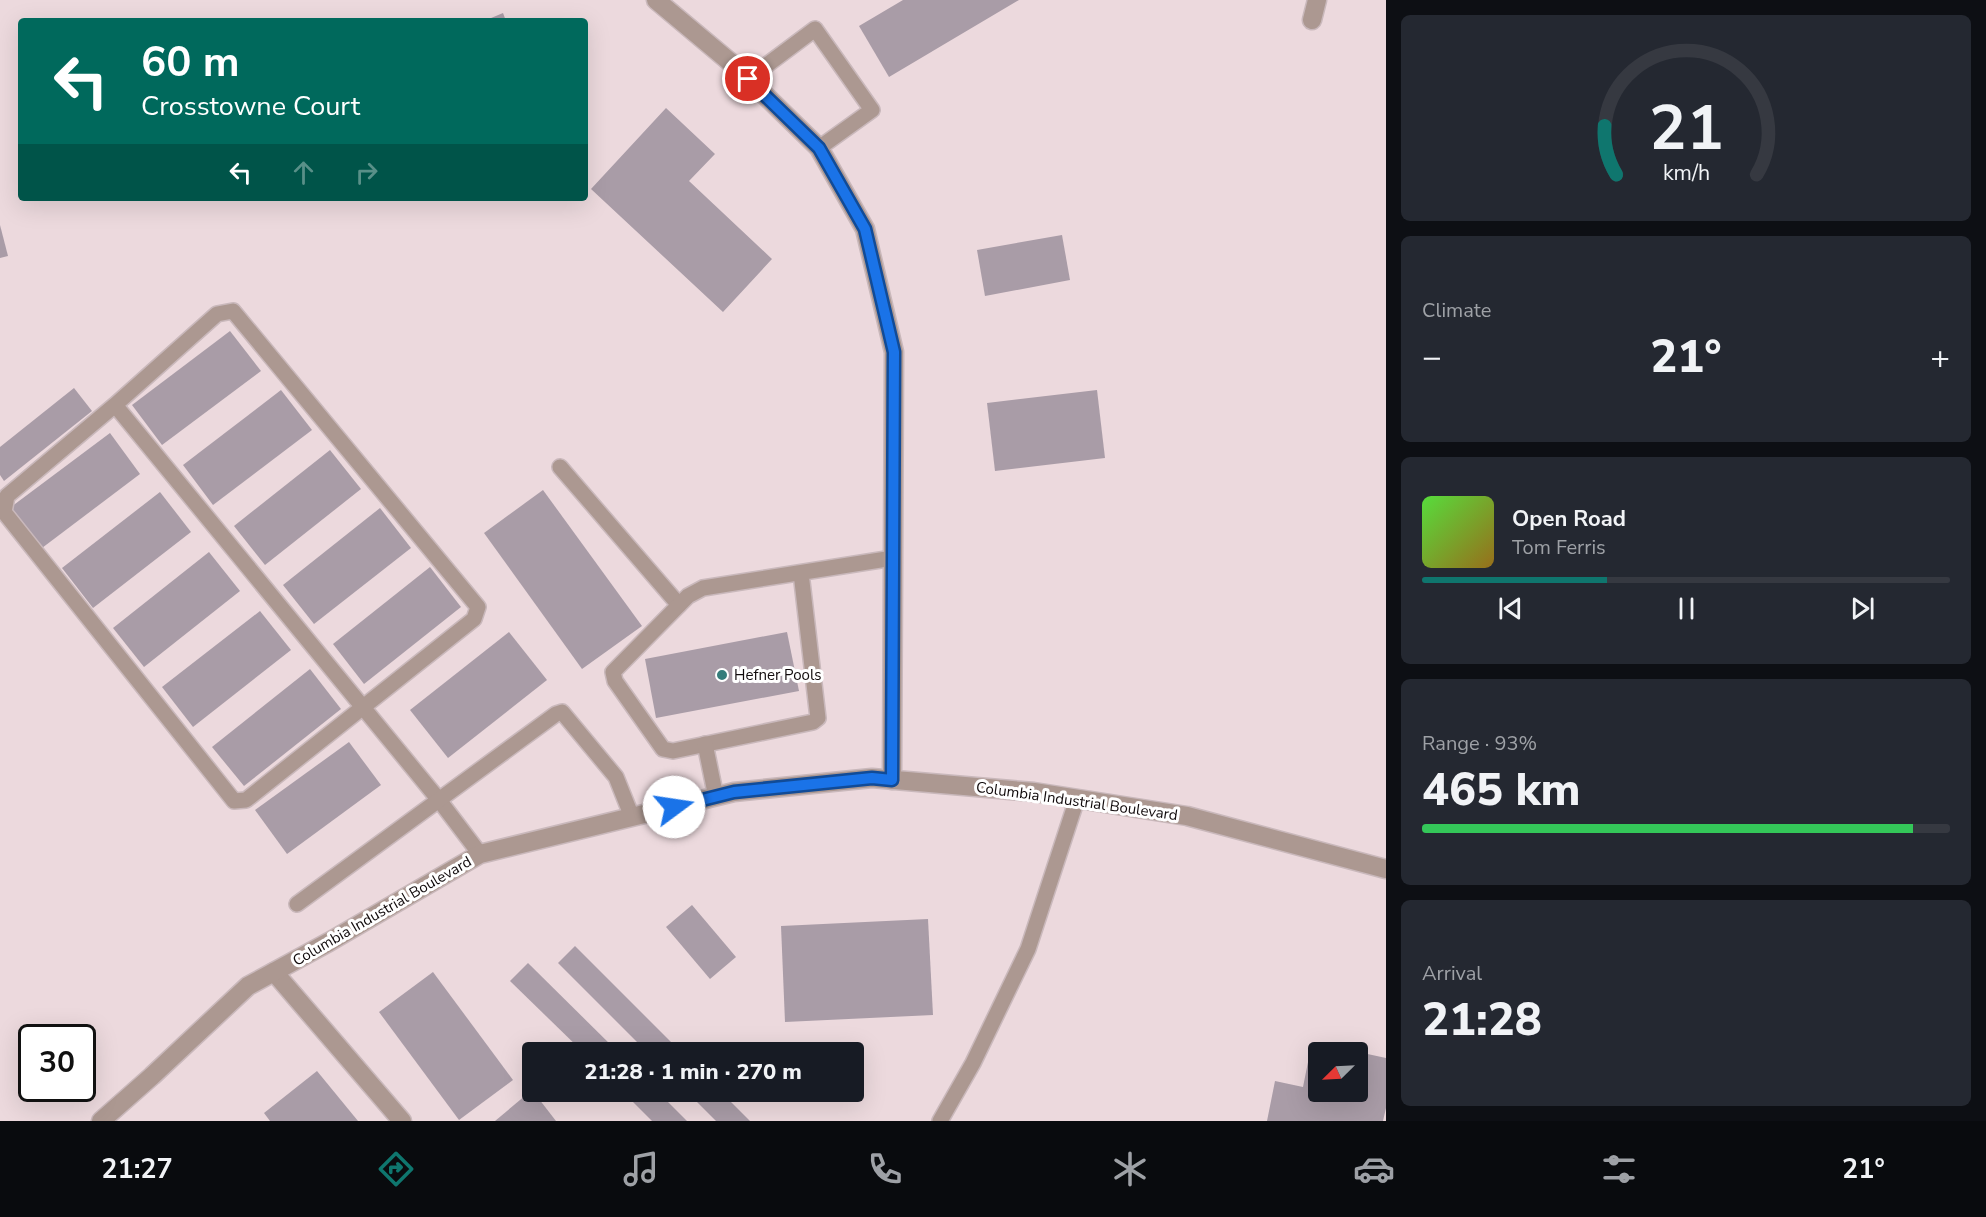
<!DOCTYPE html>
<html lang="en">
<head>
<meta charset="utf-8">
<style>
  :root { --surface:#171b24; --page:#242831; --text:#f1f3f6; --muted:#9ea1a6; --line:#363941; --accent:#0f766e }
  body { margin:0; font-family:"Nunito Sans",sans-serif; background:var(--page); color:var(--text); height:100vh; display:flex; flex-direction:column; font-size:22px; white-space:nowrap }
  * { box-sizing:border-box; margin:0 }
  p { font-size:20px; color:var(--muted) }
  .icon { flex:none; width:33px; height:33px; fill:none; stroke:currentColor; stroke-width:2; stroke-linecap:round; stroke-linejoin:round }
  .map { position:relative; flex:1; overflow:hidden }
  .sheet { display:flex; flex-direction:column; gap:15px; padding:15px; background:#0d0f14; width:600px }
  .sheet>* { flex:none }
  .guide { position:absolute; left:18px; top:18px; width:570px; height:183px; border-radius:6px; box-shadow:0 6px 24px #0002; background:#00695c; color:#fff; overflow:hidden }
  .needle { width:39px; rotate:246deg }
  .controls { position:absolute; left:1308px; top:1042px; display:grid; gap:12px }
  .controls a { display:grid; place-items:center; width:60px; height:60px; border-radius:6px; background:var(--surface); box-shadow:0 6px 24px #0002; font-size:30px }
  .speed { position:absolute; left:18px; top:1024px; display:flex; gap:12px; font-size:30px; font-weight:700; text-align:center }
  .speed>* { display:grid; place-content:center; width:78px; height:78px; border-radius:50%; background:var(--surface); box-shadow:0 6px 24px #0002; line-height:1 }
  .speed .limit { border:3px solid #111; border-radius:9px; background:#fff; color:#111 }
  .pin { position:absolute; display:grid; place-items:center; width:51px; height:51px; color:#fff; margin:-26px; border:3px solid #fff; border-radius:50%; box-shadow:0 2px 6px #0007 }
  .me { position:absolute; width:66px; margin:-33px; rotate:76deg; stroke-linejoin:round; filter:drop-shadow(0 0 4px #0008) }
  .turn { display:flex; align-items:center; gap:21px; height:126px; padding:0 24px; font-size:27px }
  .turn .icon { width:78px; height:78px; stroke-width:2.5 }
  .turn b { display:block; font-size:42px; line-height:51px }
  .lanes { display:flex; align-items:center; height:57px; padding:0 24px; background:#0003; justify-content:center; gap:30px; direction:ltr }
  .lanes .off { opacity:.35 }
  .big { font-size:45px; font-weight:800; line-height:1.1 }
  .sheet .tile { flex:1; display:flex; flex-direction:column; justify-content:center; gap:9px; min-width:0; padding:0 21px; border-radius:9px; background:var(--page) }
  .sheet .dial { align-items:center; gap:0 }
  .dial svg { height:156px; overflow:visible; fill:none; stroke:var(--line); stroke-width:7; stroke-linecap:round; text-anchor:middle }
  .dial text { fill:var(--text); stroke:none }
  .song { display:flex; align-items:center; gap:18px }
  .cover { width:72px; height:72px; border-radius:9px; background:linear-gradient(135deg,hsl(110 70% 55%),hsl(40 70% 35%)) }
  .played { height:6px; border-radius:3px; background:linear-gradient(90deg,var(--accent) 35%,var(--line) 35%) }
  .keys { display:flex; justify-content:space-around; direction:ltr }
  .heat { display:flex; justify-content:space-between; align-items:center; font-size:33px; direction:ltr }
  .charge { height:9px; border-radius:4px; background:linear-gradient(90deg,#34c759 93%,var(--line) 0) }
  .trip { position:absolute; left:522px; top:1042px; width:342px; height:60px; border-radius:6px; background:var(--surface); box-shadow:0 6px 24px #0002; font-weight:800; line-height:60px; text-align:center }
  .tabs { display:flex; height:96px; justify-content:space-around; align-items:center; background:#090b0e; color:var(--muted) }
  .tabs .icon { width:42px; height:42px }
  .tabs .selected { color:var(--accent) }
  .tabs b { font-size:27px; color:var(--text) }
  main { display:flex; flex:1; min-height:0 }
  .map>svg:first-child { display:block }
</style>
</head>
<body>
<main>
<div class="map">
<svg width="1386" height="1121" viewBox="0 0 1386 1121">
  <rect width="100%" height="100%" fill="#ecd9dd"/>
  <g fill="#a99ca7" fill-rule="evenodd">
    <polygon points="903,0 1019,0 889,77 859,26"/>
    <polygon points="503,13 506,21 484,21"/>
    <polygon points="666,108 715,154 689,181 772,259 723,312 591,189"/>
    <polygon points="0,225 8,256 0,258"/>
    <polygon points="1062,235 1070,280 985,296 977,250"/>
    <polygon points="230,331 261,371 162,445 132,405"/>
    <polygon points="74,388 92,411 4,481 0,475 0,447"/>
    <polygon points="281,390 312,430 213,505 183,465"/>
    <polygon points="1097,390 1105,458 995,471 987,403"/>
    <polygon points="110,433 140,474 42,548 11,507"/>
    <polygon points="330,450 361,489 265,565 234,526"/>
    <polygon points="543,490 642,626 582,669 484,533"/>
    <polygon points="160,492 191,532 93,608 62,568"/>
    <polygon points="380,508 411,548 314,624 283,585"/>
    <polygon points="209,552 240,591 144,667 113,628"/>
    <polygon points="430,567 461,607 364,684 333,644"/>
    <polygon points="260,611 291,650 193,727 162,687"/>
    <polygon points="509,632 547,680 448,758 410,710"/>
    <polygon points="787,632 799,691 656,718 645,659"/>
    <polygon points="310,669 341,709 244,786 212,747"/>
    <polygon points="349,742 381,785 287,854 255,810"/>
    <polygon points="692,905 736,957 710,979 666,927"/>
    <polygon points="928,919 933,1015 785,1022 781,926"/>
    <polygon points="575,946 682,1053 648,1053 558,963"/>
    <polygon points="528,963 619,1053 584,1053 510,981"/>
    <polygon points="433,972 513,1080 459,1120 379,1012"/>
    <path d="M1312 1042 1386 1058V1108L1383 1121H1267L1275 1081 1303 1087ZM1318 1053H1358V1092H1318Z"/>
    <polygon points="317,1071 358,1121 270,1121 264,1113"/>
    <polygon points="532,1090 556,1121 495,1121"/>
    <polygon points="623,1092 658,1092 687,1121 652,1121"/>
    <polygon points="687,1092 721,1092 750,1121 716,1121"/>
  </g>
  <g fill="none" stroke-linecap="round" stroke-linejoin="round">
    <defs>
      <g id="service">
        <polyline points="748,79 815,29 872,110 819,148"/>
        <polyline points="115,405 217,314 233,311 478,607 474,619 246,800 234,801 4,512 7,496 115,405 439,800 480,854"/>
        <polyline points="560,467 679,605"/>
        <polyline points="801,573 818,718 813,722 673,751 663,749 615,681 613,672 688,596 703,588 893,558"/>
        <polyline points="705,744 716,797"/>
        <polyline points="297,904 556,714 562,712 616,777 632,817"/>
        <polyline points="940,1121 973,1063 1028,949 1077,799"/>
      </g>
      <g id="minor">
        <polyline points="656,0 736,67 819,148 865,229 894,352 892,780"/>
        <polyline points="1312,20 1317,0"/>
        <polyline points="274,972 402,1121"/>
        <polyline points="101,1121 152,1076 248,986 329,942 480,854 734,792 872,778 1034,792 1187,816 1386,869"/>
      </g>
    </defs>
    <use href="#service" stroke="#c9b8bb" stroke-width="18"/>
    <use href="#minor" stroke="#c9b8bb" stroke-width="21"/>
    <use href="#service" stroke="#ac9891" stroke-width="15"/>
    <use href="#minor" stroke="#ac9891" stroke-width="18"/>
  </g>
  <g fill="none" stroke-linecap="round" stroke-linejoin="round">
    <defs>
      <polyline id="route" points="674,807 734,792 872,778 892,780 894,352 865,229 819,148 748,79"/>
    </defs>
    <use href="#route" stroke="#114b97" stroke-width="15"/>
    <use href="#route" stroke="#1a73e8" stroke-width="10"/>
  </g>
  <circle fill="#357d7b" stroke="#fff" stroke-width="2" cx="722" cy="675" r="6"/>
  <g text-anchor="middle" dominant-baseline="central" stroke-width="6" stroke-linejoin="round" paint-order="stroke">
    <g font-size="15" fill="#100a0b" stroke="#fff" text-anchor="start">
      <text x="734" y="675">Hefner Pools</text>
    </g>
    <g font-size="15" fill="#100a0b" stroke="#fff">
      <text transform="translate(1077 801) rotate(8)">Columbia Industrial Boulevard</text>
      <text transform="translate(382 911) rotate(-30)">Columbia Industrial Boulevard</text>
    </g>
  </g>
</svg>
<div class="controls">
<a><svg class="needle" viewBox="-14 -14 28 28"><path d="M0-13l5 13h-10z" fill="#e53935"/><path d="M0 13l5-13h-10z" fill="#9ea1a6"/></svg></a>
</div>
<div class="speed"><div class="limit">30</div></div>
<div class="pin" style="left:748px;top:79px;background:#d93025"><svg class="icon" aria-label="arrive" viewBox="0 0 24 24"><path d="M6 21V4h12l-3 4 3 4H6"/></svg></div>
<svg class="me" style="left:674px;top:807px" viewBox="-20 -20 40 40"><circle r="19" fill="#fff"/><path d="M0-13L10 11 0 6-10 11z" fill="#1a73e8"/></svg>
<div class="trip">21:28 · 1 min · 270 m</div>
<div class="guide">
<div class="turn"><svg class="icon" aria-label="left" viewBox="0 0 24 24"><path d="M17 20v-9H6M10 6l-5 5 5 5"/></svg><div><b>60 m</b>Crosstowne Court</div></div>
<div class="lanes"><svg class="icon" aria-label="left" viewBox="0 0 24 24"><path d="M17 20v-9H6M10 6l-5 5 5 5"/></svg><svg class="icon off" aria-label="ahead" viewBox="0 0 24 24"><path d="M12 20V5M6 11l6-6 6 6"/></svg><svg class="icon off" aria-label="right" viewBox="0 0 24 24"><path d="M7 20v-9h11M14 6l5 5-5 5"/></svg></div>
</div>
</div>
<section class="sheet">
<div class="tile dial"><svg viewBox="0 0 100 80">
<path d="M14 69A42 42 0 1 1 86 69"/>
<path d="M14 69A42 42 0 0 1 8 44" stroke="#0f766e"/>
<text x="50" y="56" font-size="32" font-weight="700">21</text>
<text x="50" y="72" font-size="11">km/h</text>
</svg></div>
<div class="tile"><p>Climate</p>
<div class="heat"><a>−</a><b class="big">21°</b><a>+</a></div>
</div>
<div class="tile">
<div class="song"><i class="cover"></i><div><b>Open Road</b><p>Tom Ferris</p></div></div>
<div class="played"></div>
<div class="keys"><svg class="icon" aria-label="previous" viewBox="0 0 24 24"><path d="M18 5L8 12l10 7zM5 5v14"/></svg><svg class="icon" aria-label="pause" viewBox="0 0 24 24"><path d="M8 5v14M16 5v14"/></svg><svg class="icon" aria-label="next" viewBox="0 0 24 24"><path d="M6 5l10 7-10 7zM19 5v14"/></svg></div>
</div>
<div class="tile"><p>Range · 93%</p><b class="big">465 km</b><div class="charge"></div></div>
<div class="tile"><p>Arrival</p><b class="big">21:28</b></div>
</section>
</main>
<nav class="tabs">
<b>21:27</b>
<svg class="icon selected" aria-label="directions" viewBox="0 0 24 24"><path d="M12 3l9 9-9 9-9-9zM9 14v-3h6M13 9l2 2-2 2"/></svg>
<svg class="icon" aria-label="music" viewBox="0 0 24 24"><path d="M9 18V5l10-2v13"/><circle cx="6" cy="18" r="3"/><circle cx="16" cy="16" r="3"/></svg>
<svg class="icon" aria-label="phone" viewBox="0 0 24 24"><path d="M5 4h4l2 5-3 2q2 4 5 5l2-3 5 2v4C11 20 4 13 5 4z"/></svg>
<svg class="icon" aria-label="climate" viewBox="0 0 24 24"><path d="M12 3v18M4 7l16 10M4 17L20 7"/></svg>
<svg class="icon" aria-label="car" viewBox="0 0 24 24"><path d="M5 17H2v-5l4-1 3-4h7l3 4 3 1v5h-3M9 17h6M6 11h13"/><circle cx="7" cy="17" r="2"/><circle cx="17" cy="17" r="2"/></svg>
<svg class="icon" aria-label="filters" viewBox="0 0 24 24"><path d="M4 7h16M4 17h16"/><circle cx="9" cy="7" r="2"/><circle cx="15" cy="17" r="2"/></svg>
<b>21°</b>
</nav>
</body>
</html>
